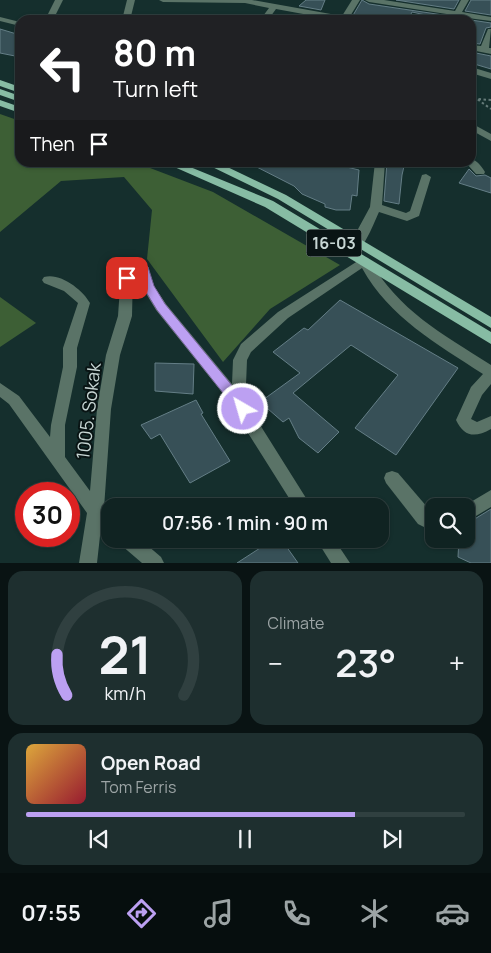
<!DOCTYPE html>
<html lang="en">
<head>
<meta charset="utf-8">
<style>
  :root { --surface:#102322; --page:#1e2f2f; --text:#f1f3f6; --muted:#9ca4a5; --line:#304040; --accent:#bca0f2 }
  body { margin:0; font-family:Manrope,sans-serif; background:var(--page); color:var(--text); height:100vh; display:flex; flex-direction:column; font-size:19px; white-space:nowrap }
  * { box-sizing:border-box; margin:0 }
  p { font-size:16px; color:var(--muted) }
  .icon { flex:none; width:28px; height:28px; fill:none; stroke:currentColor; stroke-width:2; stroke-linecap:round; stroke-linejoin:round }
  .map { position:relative; height:563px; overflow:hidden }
  .sheet { display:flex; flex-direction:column; gap:8px; padding:8px; background:#091313; flex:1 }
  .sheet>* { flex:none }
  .top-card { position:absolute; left:15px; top:15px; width:461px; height:152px; border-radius:15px; box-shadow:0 1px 4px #0004,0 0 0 1px var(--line); background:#202124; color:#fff; overflow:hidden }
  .buttons { position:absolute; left:425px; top:498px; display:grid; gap:10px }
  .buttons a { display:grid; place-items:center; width:50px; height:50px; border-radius:10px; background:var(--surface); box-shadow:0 1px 4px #0004,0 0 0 1px var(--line); font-size:25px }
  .speed { position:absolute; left:15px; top:482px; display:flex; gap:10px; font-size:25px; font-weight:700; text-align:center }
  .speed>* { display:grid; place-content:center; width:65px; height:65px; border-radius:50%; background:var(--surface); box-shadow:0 1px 4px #0004,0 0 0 1px var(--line); line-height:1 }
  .speed .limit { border:8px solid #d22; background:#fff; color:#111 }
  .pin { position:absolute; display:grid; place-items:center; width:42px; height:42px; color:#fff; margin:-21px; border-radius:10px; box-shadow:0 2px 8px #0006 }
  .me { position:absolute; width:55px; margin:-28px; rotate:322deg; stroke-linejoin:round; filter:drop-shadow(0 0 4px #0008) }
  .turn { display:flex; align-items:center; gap:18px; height:105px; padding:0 15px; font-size:22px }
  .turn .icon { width:65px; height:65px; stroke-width:2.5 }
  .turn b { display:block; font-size:35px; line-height:42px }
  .then { display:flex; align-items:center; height:48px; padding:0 15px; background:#0003; gap:10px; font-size:19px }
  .big { font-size:38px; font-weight:600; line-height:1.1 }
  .sheet .card { flex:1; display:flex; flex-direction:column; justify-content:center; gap:8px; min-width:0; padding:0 18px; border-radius:15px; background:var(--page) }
  .sheet .dial { align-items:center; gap:0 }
  .dial svg { height:130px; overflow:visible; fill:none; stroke:var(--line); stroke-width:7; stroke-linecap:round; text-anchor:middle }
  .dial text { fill:var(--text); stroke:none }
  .song { display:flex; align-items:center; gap:15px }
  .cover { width:60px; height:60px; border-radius:8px; background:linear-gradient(135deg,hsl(40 70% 55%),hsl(350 70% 35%)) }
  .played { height:5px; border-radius:2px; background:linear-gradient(90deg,var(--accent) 75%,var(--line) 75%) }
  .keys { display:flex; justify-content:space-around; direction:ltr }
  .heat { display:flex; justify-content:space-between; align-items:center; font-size:28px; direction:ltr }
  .sheet .tiles { flex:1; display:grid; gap:8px; grid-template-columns:1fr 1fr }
  .card:last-child { grid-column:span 2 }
  .trip { position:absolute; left:101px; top:498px; width:288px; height:50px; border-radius:15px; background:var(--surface); box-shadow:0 1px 4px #0004,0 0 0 1px var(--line); font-weight:600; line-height:50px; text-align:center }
  .tab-bar { display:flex; height:80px; justify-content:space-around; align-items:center; background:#060e0e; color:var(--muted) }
  .tab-bar .icon { width:35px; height:35px }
  .tab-bar .active { color:var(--accent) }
  .tab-bar b { font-size:22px; color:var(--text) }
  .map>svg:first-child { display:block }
</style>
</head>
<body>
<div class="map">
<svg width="491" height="563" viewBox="0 0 491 563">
  <rect width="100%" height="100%" fill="#152f2d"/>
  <g fill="#3d5f35">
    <polygon points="0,114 20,121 20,162 137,163 213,192 340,265 270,309 223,362 147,259 152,210 124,177 61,181 0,232"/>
    <polygon points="0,297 36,323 0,347"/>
  </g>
  <g fill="#375057" stroke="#647e86">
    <polygon points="306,0 325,0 321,10 299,6"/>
    <polygon points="362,0 369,4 450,16 448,20 412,12 408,20 355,20 352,17"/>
    <polygon points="396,0 459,0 454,9"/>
    <polygon points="471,0 491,0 491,15 465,11"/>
    <polygon points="471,20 491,23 491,27 486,28 480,44 471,43"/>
    <polygon points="0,29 20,35 20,57 0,53"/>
    <polygon points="471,52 491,56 491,69 471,63"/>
    <polygon points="247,162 326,162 359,170 357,196 352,195 350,210 336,210 325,207 325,204 302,194 294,186"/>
    <polygon points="387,162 405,162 402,175 399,204 384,201"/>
    <polygon points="469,169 476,176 485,175 491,178 491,193 459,183"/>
    <polygon points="340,300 458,368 396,455 355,428 398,375 351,345 293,393 339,432 318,453 299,438 289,418 283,422 260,402 300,373 273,352 304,328 308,330"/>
    <polygon points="155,363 194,364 193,394 155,391"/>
    <polygon points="196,400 203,413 201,414 230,461 190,483 160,434 151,439 141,425"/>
    <polygon points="491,509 491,563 471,563 458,557 459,539 466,539 466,525 472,524 473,520"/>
    <polygon points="274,539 281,539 298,563 237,563"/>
  </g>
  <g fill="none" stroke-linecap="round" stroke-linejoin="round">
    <polyline stroke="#667b79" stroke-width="2" stroke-dasharray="2.5 2.5" stroke-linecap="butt" points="491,100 477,99 491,109"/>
    <g fill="#5a7367" fill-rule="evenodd">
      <polygon points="55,0 63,0 53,20 45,20"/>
      <polygon points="127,0 135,0 130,20 122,20"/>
      <polygon points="159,0 252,0 342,16 352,0 360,0 349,18 353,20 336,20 276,9 268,20 260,20 269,8 245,3 163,2"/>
      <polygon points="365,0 384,0 455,11 461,0 469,0 462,12 491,17 491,21 460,17 458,20 450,20 453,15 369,2"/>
      <polygon points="0,17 20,22 20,26 0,21"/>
      <polygon points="488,29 491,29 489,48 491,48 491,54 471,50 471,45 481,46"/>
      <polygon points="471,67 491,73 491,79 471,73"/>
      <polygon points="471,123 491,134 491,141 471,130"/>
      <path d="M471 159C477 160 482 167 485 172L484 174H476L467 164 466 162H471Z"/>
      <path d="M375 162H385L382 205 406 213 410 211 422 175 426 174 431 177 419 216 407 221 379 212C374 223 362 254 351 257L345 253 370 207Z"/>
      <path d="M364 257 368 258C400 312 440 332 491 365V384L482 395 471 419 477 422 491 416V429C475 438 464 437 456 420L471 387 483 374C437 344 389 317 362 268L288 318 251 352 247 360 246 385 247 402 250 409 311 506H294L243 425 236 410 156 310 142 287 138 272 135 271 133 273 132 316 120 355 111 409 104 508 110 513V532L101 527 97 563H79L87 513 9 404 0 397V383L19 396 50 437 51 425 63 367V348L78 303 64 291 44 283 42 280 44 277C60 272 83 290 90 303L77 348V367L65 425V457L90 491 97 409 106 355 118 316 121 272 128 264 139 263 148 267 154 286 166 304 232 384 233 360 241 344 278 312Z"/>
      <polygon points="392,471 398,473 434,515 434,532 418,524 386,483 384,478 386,473"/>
      <polygon points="491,490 491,507 466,522 466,506 464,506"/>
      <polygon points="119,539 140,539 161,557 164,563 142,563 121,545"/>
      <polygon points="316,539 334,539 350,563 331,563"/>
    </g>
    <g fill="#87bca4" fill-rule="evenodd">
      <polygon points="0,80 20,87 20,93 0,86"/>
      <polygon points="0,89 20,96 20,102 0,95"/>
      <polygon points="0,100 20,107 20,113 0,106"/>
      <polygon points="163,162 178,162 273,201 491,332 491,344 265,207"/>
      <polygon points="202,162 217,162 286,195 491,317 491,328 278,199"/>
    </g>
  </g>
  <path fill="#bca0f2" stroke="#7a689d" d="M139 263 148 267 154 286 165 304 248 405 250 409 248 413 243 415 239 413 157 310 143 287 139 272 135 271 131 280H123L121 272C125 265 131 263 139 263Z"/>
  <g text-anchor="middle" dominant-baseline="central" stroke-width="4" stroke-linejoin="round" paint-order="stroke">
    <rect fill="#091414" stroke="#8e9c9a" stroke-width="1" x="306.5" y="229.5" width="55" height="27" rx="4"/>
    <g font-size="16" font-weight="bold" fill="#c7d6d4">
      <text x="334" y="243">16-03</text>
    </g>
    <g font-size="18" fill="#c7d6d4" stroke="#091414">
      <text transform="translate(88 411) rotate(-83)">1005. Sokak</text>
    </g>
  </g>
</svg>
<div class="buttons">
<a><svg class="icon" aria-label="search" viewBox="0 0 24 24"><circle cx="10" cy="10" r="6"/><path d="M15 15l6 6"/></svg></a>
</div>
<div class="speed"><div class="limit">30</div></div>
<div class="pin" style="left:127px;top:278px;background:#d93025"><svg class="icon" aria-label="arrive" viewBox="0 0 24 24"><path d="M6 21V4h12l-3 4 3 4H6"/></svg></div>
<svg class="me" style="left:243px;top:409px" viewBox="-20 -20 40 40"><circle r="17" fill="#bca0f2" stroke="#fff" stroke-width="3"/><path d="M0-11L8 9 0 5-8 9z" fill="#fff"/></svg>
<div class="trip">07:56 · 1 min · 90 m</div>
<div class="top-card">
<div class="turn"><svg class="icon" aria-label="left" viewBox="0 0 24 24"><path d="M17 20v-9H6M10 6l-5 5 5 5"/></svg><div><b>80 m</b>Turn left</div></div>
<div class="then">Then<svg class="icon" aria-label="arrive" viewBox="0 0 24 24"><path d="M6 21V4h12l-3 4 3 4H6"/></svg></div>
</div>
</div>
<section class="sheet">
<div class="tiles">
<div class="card dial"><svg viewBox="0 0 100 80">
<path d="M14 69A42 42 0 1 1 86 69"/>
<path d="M14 69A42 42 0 0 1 8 44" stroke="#bca0f2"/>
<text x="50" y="56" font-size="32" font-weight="700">21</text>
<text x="50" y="72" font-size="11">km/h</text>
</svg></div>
<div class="card"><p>Climate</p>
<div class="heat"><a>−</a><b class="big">23°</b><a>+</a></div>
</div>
<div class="card">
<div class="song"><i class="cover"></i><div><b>Open Road</b><p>Tom Ferris</p></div></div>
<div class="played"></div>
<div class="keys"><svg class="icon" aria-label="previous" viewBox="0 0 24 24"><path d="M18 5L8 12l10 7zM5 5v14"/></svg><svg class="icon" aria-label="pause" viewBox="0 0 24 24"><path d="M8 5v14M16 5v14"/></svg><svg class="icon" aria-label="next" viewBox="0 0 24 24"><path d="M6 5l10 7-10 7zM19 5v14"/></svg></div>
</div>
</div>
</section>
<nav class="tab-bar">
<b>07:55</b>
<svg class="icon active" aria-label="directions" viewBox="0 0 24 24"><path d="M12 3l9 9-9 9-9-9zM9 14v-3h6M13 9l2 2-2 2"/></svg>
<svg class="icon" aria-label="music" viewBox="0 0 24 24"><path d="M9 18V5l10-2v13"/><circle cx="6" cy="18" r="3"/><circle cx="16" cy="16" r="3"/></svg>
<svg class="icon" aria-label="phone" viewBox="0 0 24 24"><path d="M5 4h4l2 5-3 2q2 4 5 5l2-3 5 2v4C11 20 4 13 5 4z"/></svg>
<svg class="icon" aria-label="climate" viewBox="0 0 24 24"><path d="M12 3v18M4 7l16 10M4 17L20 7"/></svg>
<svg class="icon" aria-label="car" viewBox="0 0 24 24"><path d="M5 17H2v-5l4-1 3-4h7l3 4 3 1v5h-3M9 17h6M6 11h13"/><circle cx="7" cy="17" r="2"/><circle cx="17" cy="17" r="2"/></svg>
</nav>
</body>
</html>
